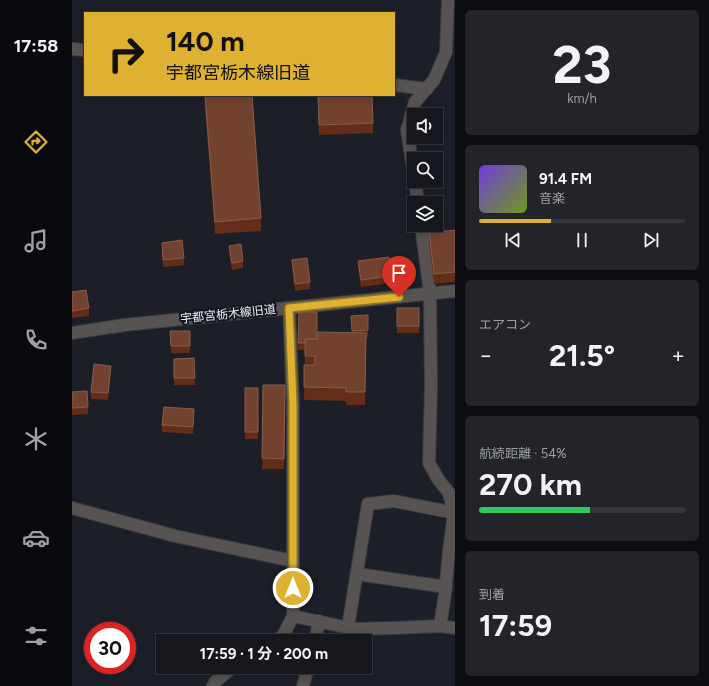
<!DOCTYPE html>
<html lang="ja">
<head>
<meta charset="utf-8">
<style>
  :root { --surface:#15171d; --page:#22242a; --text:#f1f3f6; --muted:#9d9fa4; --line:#34363b; --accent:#deb133 }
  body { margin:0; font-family:Figtree,"Noto Sans JP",sans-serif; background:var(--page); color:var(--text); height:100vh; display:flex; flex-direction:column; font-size:15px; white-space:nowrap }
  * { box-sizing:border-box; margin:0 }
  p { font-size:13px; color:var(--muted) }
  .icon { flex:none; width:22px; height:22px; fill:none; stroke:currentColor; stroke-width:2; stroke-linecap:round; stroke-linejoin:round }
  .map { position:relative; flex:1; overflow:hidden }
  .panel { display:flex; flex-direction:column; gap:10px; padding:10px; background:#0c0d10; width:254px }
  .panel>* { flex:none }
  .hud { position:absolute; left:12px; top:12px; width:311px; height:84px; border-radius:0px; box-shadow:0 2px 10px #0003,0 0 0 1px var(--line); background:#deb133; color:#111; overflow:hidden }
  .fabs { position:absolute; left:335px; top:108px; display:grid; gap:8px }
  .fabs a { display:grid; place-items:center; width:36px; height:36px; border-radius:0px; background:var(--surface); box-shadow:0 2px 10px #0003,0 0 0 1px var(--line); font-size:20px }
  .speed { position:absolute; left:12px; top:622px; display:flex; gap:8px; font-size:20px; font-weight:700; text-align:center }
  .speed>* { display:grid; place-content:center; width:52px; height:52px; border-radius:50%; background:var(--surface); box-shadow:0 2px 10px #0003,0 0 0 1px var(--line); line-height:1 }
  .speed .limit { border:6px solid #d22; background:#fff; color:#111 }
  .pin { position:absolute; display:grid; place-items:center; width:34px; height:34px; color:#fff; margin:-41px -17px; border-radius:50% 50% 50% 0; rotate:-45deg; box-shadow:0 0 4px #0007 }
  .pin .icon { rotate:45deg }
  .me { position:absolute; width:44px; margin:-22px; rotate:0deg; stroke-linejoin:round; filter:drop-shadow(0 0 3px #0008) }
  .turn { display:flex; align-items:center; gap:14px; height:84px; padding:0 16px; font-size:18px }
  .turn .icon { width:52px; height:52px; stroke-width:2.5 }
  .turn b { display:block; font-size:28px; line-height:34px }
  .big { font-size:30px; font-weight:700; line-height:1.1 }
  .panel .widget { flex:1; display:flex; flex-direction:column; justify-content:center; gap:6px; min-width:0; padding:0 14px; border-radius:6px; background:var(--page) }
  .panel .dial { align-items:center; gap:0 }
  .dial b { font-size:52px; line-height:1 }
  .song { display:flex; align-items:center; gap:12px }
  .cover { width:48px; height:48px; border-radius:6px; background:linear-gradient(135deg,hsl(260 70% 55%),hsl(80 70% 35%)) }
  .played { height:4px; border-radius:2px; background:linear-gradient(90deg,var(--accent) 35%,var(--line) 35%) }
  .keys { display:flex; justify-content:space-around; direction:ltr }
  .heat { display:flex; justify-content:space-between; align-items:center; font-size:22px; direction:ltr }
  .charge { height:6px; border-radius:3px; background:linear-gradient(90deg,#34c759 54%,var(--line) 0) }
  .trip { position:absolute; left:84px; top:634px; width:216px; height:40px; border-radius:0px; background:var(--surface); box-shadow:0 2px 10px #0003,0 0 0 1px var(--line); font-weight:700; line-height:40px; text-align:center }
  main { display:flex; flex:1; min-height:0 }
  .tabs { display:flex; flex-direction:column; width:72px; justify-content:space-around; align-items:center; background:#08090c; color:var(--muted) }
  .tabs .icon { width:28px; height:28px }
  .tabs .current { color:var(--accent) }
  .tabs b { font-size:18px; color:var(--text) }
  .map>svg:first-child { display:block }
</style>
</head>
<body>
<main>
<nav class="tabs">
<b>17:58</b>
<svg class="icon current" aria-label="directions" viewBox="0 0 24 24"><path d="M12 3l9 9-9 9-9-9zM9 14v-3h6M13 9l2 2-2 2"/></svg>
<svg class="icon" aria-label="music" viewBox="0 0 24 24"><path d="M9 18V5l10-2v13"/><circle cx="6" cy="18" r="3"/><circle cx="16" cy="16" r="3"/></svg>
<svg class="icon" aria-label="phone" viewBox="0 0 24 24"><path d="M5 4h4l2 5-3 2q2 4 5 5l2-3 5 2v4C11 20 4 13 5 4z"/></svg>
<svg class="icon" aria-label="climate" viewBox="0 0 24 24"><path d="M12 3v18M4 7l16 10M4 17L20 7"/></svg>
<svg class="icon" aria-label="car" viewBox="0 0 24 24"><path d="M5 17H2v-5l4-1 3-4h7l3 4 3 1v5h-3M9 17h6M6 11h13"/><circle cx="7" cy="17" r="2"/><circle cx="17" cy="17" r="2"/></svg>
<svg class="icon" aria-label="filters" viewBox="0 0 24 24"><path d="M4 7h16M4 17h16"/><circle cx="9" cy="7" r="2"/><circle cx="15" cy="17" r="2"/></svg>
</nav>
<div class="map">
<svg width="383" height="686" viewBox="0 0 383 686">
  <rect width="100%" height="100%" fill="#1c1f27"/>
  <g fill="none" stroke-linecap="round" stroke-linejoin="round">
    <defs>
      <g id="minor">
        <polyline points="0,49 13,50"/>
        <polyline points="322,85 355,89"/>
        <polyline points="342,176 335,130 343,102 362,80 374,52 376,0"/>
        <polyline points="343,181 346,203"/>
        <polyline points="349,225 358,293 359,387 357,463 366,479 377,493 382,513 377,551 373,594 368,626"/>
        <polyline points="217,308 221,404 221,561"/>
        <polyline points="0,333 52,325 383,291"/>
        <polyline points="0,508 103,536 221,561 221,616 211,636 203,641"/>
        <polyline points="285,574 374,587"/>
        <polyline points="221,616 282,629 321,628 368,626 383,628"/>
        <polyline points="276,627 296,504 322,501 383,513"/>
        <polyline points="243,641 247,621"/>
        <polyline points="141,686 143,682 161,667"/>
        <polyline points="231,686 236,667"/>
      </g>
    </defs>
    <use href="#minor" stroke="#393c44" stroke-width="14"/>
    <use href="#minor" stroke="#585353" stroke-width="12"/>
  </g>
  <g fill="#632d18">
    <polygon points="132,95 180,95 189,218 189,231 143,234"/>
    <polygon points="246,95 301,123 301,133 247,135"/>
    <polygon points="383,230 383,282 362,284 357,243 357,233"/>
    <polygon points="90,243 112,258 112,265 91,267"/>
    <polygon points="157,246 171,261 171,268 160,270 157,253"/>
    <polygon points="220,260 238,282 238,289 223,291 220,267"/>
    <polygon points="286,261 319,276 319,283 289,287 286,268"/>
    <polygon points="0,292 17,308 17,316 0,318"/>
    <rect x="325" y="308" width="22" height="25"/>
    <polygon points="227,312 245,339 280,333 279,316 296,315 296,337 294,337 293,405 274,405 274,401 232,400 233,350 226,350"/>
    <polygon points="98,331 118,331 118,353 99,353"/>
    <polygon points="122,358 123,385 102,385 102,359"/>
    <polygon points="39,373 36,400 19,399 19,392"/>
    <polygon points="191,385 213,385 212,469 190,469"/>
    <rect x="173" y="388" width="13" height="51"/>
    <polygon points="0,392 16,407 16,414 0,415"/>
    <polygon points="122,417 121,434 90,432 90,425"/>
  </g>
  <polygon fill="#411f14" points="39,366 39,373 36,400 36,393"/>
  <g fill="#72422f" stroke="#855d4e">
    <polygon points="133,95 180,95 189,218 143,222"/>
    <polygon points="246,95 300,95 301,123 247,125"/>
    <polygon points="383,230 383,272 362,274 357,233"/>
    <polygon points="110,240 112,258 91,260 90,243"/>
    <polygon points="169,244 171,261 160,263 157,246"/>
    <polygon points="317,257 319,276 289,280 286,261"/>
    <polygon points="235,258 238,282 223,284 220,260"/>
    <polygon points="14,290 17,308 0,311 0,292"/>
    <rect x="325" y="308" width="22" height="18"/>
    <polygon points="227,312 245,312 245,339 233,339 233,343 226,343"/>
    <polygon points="296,315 296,330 280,331 279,316"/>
    <polygon points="98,331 118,331 118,346 99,346"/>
    <polygon points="246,332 294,333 293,392 274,392 274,388 232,387 232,365 243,365 243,356 233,356 233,339 246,339"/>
    <polygon points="122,358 123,378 102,378 102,359"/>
    <polygon points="22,364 39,366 36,393 19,392"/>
    <polygon points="191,385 213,385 212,459 190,458"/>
    <rect x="173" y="388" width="13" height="44"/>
    <polygon points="15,391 16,407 0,408 0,392"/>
    <polygon points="92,407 122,409 121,427 90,425"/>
  </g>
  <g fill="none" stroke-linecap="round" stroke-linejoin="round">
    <defs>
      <polyline id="route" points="221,588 221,404 217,308 327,297"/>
    </defs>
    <use href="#route" stroke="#907321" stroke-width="10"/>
    <use href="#route" stroke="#deb133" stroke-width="7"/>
  </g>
  <g text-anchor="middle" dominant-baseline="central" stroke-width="4" stroke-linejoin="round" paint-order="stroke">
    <g font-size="12" fill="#ebeef3" stroke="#13161d">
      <text transform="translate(156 314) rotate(-6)">宇都宮栃木線旧道</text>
    </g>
  </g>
</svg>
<div class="fabs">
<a><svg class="icon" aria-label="sound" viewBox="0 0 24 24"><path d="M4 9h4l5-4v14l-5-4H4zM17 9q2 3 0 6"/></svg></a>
<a><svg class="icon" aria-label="search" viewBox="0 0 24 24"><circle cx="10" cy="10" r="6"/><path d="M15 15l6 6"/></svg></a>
<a><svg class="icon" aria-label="layers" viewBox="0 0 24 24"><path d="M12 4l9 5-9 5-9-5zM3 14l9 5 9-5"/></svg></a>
</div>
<div class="speed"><div class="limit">30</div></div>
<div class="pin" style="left:327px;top:297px;background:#d93025"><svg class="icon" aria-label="arrive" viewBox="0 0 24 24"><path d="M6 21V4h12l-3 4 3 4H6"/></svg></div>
<svg class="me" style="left:221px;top:588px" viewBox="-20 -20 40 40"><circle r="17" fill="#deb133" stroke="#fff" stroke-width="3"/><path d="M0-11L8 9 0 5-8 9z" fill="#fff"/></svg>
<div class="trip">17:59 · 1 分 · 200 m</div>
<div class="hud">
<div class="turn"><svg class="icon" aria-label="right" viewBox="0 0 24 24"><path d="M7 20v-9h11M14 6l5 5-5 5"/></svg><div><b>140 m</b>宇都宮栃木線旧道</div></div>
</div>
</div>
<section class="panel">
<div class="widget dial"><b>23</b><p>km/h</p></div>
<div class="widget">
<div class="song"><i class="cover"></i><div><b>91.4 FM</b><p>音楽</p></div></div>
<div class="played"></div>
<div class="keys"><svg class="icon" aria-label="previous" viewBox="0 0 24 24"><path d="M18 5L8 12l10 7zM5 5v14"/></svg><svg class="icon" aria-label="pause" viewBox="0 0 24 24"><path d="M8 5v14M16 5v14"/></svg><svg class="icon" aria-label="next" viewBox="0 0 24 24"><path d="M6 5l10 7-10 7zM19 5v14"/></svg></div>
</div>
<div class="widget"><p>エアコン</p>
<div class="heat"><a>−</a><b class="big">21.5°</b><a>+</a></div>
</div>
<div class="widget"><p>航続距離 · 54%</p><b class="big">270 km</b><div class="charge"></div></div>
<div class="widget"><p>到着</p><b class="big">17:59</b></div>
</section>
</main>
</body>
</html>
